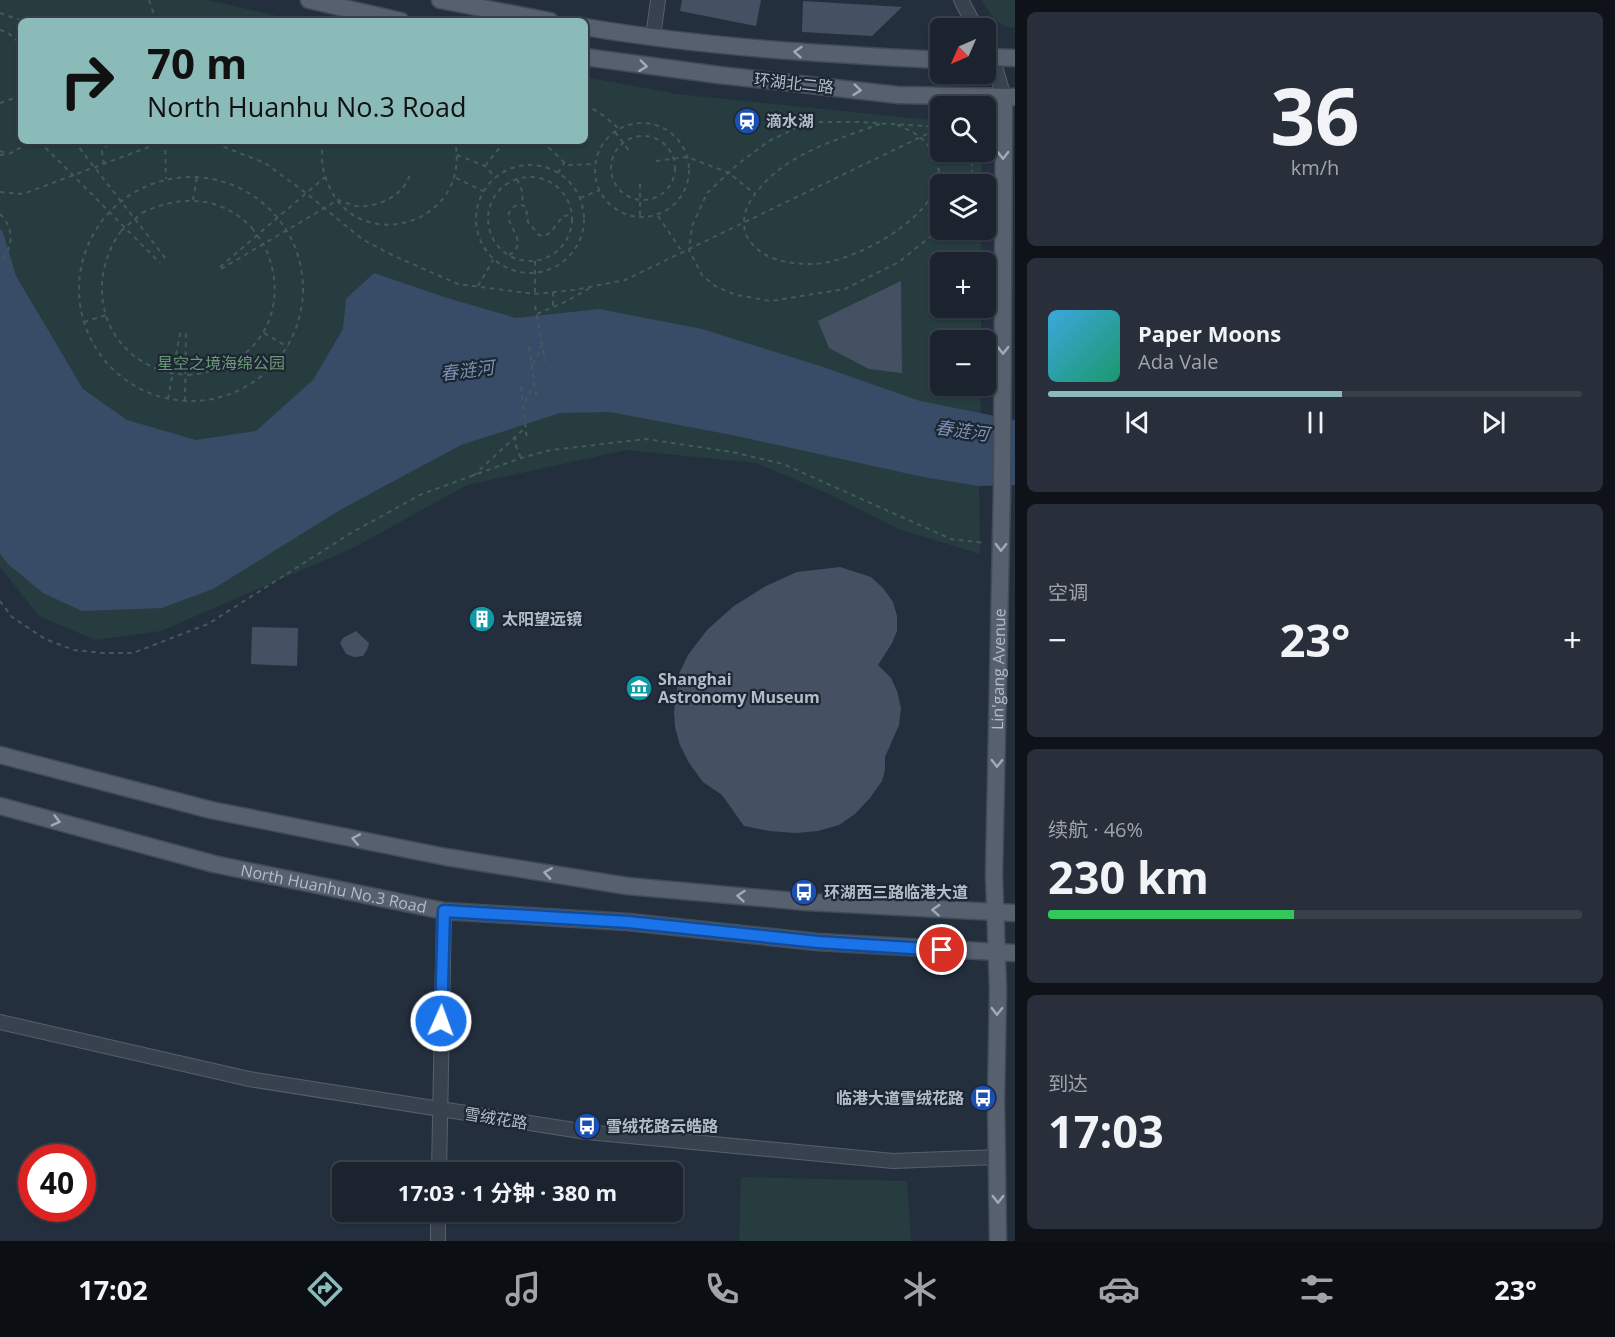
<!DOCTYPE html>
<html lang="zh">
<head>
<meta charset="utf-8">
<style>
  :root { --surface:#1b232e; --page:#282f3a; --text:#f1f3f6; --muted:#a0a4aa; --line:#39404a; --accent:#8bbbb9 }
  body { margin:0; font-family:"Open Sans","Noto Sans SC",sans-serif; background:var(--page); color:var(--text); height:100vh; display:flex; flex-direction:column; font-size:22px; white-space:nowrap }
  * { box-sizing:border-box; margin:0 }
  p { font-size:20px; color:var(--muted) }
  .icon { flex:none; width:33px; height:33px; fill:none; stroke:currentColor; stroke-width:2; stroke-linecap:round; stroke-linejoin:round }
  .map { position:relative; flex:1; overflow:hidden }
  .drawer { display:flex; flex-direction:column; gap:12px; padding:12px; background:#0f1319; width:600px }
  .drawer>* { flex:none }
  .guide { position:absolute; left:18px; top:18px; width:570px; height:126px; border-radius:9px; box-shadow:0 2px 4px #0004,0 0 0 2px var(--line); background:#8bbbb9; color:#111; overflow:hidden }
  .needle { width:39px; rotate:225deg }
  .tools { position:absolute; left:930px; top:18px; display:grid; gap:12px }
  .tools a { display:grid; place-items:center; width:66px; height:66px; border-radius:9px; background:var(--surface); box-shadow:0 2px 4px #0004,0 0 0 2px var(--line); font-size:30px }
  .speed { position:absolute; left:18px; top:1144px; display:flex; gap:12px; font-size:30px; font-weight:700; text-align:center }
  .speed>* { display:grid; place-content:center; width:78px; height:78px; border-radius:50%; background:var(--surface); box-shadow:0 2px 4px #0004,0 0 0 2px var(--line); line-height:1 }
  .speed .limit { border:9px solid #d22; background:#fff; color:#111 }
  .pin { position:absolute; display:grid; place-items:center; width:51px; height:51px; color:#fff; margin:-26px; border:3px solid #fff; border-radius:50%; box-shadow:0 2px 6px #0007 }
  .me { position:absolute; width:66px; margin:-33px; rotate:2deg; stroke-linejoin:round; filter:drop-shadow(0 0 4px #0008) }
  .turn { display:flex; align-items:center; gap:21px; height:126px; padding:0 30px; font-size:27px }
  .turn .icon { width:78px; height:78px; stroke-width:2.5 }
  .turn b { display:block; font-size:42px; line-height:51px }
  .big { font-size:45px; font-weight:700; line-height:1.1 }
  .drawer .widget { flex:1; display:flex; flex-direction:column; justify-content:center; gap:9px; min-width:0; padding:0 21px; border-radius:9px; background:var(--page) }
  .drawer .dial { align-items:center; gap:0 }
  .dial b { font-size:78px; line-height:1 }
  .song { display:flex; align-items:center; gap:18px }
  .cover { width:72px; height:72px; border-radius:9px; background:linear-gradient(135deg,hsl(200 70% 55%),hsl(160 70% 35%)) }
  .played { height:6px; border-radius:3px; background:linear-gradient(90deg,var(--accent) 55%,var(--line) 55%) }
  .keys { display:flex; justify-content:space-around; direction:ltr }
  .heat { display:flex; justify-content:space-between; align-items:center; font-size:33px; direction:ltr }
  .charge { height:9px; border-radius:4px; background:linear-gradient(90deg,#34c759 46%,var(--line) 0) }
  .trip { position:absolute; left:332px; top:1162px; width:351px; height:60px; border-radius:9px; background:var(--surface); box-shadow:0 2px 4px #0004,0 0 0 2px var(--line); font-weight:700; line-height:60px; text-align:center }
  .dock { display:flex; height:96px; justify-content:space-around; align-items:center; background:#0b0e12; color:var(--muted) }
  .dock .icon { width:42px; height:42px }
  .dock .current { color:var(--accent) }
  .dock b { font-size:27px; color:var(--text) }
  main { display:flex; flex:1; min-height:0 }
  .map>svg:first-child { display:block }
</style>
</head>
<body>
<main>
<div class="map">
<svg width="1015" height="1241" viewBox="0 0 1015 1241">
  <rect width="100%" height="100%" fill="#242f3e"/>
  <g fill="#263c3f">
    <polygon points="0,0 208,0 299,21 21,21 21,141 585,141 585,77 677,94 940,121 940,152 982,152 981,184 940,184 940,230 981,230 981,262 940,262 940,308 981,308 981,340 940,340 940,386 981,386 979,486 980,554 898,529 829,494 756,463 626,450 467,485 353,548 161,631 95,640 39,616 0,567"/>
    <path d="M982 0H1015V28C998 27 989 13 982 0Z"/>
    <polygon points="741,1177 907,1181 911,1241 739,1241"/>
  </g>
  <polygon fill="#394c67" points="0,229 3,232 16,276 83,389 127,420 196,440 256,431 313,380 343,329 346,299 374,273 444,297 516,318 599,309 702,329 823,367 920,401 1015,420 1015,485 979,486 923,477 732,435 610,412 560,413 461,445 340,510 213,589 162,608 82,611 43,593 8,564 0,554"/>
  <g fill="#455162">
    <polygon points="682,0 761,0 756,26 680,11"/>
    <polygon points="803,1 902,7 872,36 802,32"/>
    <polygon points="901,281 902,373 869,369 829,348 818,321"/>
    <polygon points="840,567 871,577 883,588 893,602 897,616 897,631 892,643 878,665 891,678 897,691 901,708 899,725 885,757 885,770 882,781 870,798 855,814 839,825 818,831 796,833 769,831 744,826 722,795 703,782 689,763 680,745 675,727 674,712 679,674 688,655 707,630 734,606 766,586 797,572"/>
    <polygon points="484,610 490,616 490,621 480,631 475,630 472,627 472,621 478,612"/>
    <polygon points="252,627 298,628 297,666 251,664"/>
    <polygon points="356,631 369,643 367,650 363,656 354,657 346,654 340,643 343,638"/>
  </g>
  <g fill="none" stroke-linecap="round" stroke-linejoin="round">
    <defs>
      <g id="minor">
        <polyline points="961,0 976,28"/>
        <polyline points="653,37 658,0"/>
        <polyline points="986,46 992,57 1004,97"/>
        <polyline points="0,1022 249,1079 587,1132 893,1161 998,1157"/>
        <polyline points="439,1173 444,911"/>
        <polyline points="438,1241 438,1212"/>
      </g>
      <g id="major">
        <polyline points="309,0 401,21"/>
        <polyline points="440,0 550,21"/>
        <path d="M585 27C703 47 822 54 940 60"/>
        <polyline points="585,57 719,75 898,95 1014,97"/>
        <polyline points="986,57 1015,58"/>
        <polyline points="0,755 211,810 446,857 627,886 806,902 1015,913"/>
        <path id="s1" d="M0 806 214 864 444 911 628 922 818 942 1015 953"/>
        <path id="s2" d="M998 1241 996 1100 998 990 994 875 1002 488 1004 97"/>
      </g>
    </defs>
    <use href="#minor" stroke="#565f6c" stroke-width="16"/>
    <use href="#major" stroke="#414a57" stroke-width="19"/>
    <g stroke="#44595c" stroke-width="2" stroke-dasharray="4.5 4.5" stroke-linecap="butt">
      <polyline points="149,0 156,21"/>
      <polyline points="0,13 23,21"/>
      <polyline points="314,21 315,14"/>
      <polyline points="0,30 7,32 21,44"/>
      <polyline points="0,103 17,97 21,93"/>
      <polyline points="585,104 604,116 618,128"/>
      <circle cx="642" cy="170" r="47"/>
      <path d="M880 124C831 142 776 156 748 205 743 216 742 230 749 240 764 261 789 264 814 264 856 263 965 205 933 152 924 138 913 131 897 125"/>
      <polyline points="940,127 859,122 808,122 769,141 738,164 707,193 692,226 689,250 702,275 715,286 736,295 771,301 845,289 899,262 931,236 940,226"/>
      <polyline points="615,132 630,152"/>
      <circle cx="643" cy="168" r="32"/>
      <polyline points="39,141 160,263"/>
      <polyline points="74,141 166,259"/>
      <polyline points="165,141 166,179"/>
      <path d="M324 141C320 157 322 171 329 186 359 256 472 225 455 141"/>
      <polyline points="542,141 567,165 595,164"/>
      <polyline points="0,151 6,153"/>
      <polyline points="0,155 9,154 33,141"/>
      <polyline points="457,155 485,166 495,177"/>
      <polyline points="656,161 687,157 729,173 755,194"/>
      <polyline points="104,164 102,151 111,141"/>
      <circle cx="530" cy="219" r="54"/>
      <polyline points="485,166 505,141"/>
      <polyline points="558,173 564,163"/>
      <circle cx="191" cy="289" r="112"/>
      <circle cx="530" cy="219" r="42"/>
      <polyline points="456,178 483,191"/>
      <polyline points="517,179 523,193 522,205"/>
      <polyline points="640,184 640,217"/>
      <polyline points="971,184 973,152"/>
      <polyline points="0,192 23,194 165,141 214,143 265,163 306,193 362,239 392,255 458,284 535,294 574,290 625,280 927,134"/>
      <polyline points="580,198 600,190"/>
      <polyline points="193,200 197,177"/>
      <path d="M142 213C180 194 222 196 252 228"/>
      <path d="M0 214C15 229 13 248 0 263"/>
      <polyline points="658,216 683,253"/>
      <path d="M121 231C83 285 103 355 169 373"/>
      <path d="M509 255C536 239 489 218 519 204L526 207 528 222 539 235 545 236 551 232 563 216 571 215"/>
      <polyline points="535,261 535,294"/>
      <polyline points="220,267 325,177"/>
      <path d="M221 269 338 200C344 202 351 205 357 206 377 208 406 195 410 173"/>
      <polyline points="478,286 493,260"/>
      <polyline points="553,292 553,307"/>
      <polyline points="535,306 545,361"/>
      <polyline points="537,314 565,302 590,288"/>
      <polyline points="84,322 106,315"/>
      <polyline points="264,333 288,347"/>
      <polyline points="529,347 537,401"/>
      <polyline points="533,364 542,346"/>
      <path d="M188 375C258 370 294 308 264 245"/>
      <polyline points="521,387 527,440"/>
      <polyline points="168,399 181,328"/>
      <polyline points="185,401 186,329"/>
      <polyline points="525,402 534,384"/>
      <polyline points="515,436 516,446 521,458"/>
      <polyline points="473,476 526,427"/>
      <polyline points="0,601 12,617 45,639 74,650 103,653 133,653 208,624 351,533 422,494 521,458 551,450 646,439 732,452 783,464 951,539 985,543"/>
    </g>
    <use href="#minor" stroke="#38414e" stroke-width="14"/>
    <use href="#major" stroke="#56606e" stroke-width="16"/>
    <g stroke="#44595c" stroke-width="2" stroke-dasharray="4.5 4.5" stroke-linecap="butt">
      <polyline points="252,228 264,245"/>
      <polyline points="121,231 142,213"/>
      <polyline points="169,373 188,375"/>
    </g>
  </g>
  <defs><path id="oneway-chevron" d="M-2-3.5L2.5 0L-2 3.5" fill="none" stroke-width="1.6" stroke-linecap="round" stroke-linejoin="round" transform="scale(1.5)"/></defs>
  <g stroke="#a1aab7">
    <use href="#oneway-chevron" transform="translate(798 52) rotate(-175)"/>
    <use href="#oneway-chevron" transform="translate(643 66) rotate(7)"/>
    <use href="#oneway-chevron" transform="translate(857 90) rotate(6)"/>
    <use href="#oneway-chevron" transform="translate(1003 155) rotate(90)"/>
    <use href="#oneway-chevron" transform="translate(1003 350) rotate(90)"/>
    <use href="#oneway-chevron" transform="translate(1001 547) rotate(91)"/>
    <use href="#oneway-chevron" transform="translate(997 763) rotate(91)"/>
    <use href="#oneway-chevron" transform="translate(56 821) rotate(15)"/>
    <use href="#oneway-chevron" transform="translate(356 839) rotate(-169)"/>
    <use href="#oneway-chevron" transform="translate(548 873) rotate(-171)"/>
    <use href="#oneway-chevron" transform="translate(741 896) rotate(-175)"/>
    <use href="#oneway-chevron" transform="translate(936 910) rotate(-177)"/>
    <use href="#oneway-chevron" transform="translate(997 1011) rotate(91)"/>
    <use href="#oneway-chevron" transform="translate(998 1199) rotate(90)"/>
  </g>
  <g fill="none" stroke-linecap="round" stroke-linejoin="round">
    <defs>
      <polyline id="route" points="441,1021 444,911 628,922 818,942 942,950"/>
    </defs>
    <use href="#route" stroke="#114b97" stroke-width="15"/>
    <use href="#route" stroke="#1a73e8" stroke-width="10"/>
  </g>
  <defs>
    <symbol id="station-disc" viewBox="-11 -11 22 22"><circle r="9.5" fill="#1a4fb4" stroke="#1d2633"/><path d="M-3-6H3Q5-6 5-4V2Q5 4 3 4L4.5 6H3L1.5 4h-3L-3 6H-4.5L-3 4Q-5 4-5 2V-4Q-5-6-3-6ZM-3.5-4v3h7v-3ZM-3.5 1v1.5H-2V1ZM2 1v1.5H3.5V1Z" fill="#fff"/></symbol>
    <symbol id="building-disc" viewBox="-11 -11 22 22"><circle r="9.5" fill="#0f9aa8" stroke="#1d2633"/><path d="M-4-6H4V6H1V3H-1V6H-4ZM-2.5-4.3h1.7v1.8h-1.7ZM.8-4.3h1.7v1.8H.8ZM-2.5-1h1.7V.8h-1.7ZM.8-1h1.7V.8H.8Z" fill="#fff"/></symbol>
    <symbol id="museum-disc" viewBox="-11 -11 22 22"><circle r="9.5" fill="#0f9aa8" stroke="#1d2633"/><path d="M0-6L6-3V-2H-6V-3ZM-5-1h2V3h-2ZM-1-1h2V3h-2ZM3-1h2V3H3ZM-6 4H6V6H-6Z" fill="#fff"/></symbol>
    <symbol id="bus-disc" viewBox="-11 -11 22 22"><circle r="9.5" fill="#1a4fb4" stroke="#1d2633"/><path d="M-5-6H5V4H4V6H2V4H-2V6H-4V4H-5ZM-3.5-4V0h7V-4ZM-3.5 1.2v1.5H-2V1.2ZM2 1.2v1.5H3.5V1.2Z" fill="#fff"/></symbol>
  </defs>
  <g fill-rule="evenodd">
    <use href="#station-disc" x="732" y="106" width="30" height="30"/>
    <use href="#building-disc" x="467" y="604" width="30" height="30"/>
    <use href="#museum-disc" x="624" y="673" width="30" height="30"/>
    <use href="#bus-disc" x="789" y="877" width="30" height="30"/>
    <use href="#bus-disc" x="968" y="1083" width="30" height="30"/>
    <use href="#bus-disc" x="572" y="1111" width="30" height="30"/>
  </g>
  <g text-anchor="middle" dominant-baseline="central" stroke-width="4.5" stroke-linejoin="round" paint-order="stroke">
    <g font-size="16" fill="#b4bcc9" stroke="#1d2633">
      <text transform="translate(794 83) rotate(6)">环湖北二路</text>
      <text stroke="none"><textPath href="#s2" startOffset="572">Lin'gang Avenue</textPath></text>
      <text stroke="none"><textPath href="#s1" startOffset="344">North Huanhu No.3 Road</textPath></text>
      <text transform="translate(496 1118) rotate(9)">雪绒花路</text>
    </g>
    <g font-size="16" font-weight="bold" fill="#b4bcc9" stroke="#1d2633" text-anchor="start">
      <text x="766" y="121">滴水湖</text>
      <text x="502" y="619">太阳望远镜</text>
      <text x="658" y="679">Shanghai<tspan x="658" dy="18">Astronomy Museum</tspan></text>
      <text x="824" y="892">环湖西三路临港大道</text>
      <text x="964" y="1098" text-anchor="end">临港大道雪绒花路</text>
      <text x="606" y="1126">雪绒花路云皓路</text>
    </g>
    <g font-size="16" fill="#6b9a76" stroke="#1d2633">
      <text x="221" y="363">星空之境海绵公园</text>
    </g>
    <g font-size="18" font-style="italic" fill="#7c92b1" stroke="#1d2633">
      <text transform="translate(467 370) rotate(-7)">春涟河</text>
      <text transform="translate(962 430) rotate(8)">春涟河</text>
    </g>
  </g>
</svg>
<div class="tools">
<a><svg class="needle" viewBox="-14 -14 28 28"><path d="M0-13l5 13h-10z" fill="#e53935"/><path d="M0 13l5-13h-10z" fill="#a0a4aa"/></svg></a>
<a><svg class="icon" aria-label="search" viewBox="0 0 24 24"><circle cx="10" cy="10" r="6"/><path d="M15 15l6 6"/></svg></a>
<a><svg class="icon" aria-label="layers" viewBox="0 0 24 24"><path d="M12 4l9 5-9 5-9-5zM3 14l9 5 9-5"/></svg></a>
<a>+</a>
<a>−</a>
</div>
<div class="speed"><div class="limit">40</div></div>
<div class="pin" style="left:942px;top:950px;background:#d93025"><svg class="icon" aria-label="arrive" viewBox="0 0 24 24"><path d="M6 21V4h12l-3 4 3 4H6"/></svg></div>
<svg class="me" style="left:441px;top:1021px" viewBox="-20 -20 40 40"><circle r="17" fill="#1a73e8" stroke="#fff" stroke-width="3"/><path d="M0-11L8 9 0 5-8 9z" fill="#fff"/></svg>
<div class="trip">17:03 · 1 分钟 · 380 m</div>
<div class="guide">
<div class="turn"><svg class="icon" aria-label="right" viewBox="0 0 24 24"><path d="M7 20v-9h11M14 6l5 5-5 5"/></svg><div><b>70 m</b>North Huanhu No.3 Road</div></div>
</div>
</div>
<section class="drawer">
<div class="widget dial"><b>36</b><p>km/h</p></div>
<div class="widget">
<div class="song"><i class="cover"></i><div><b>Paper Moons</b><p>Ada Vale</p></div></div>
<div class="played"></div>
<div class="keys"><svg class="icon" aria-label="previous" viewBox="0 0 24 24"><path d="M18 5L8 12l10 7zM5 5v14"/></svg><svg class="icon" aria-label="pause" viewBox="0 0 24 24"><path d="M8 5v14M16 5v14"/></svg><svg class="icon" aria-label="next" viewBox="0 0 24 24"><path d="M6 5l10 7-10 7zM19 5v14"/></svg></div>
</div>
<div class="widget"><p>空调</p>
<div class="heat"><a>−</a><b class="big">23°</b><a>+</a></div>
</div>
<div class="widget"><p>续航 · 46%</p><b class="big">230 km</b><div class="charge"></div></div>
<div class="widget"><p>到达</p><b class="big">17:03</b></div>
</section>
</main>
<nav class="dock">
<b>17:02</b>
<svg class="icon current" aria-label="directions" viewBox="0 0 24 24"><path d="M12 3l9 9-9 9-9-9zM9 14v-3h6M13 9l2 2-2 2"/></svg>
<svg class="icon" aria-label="music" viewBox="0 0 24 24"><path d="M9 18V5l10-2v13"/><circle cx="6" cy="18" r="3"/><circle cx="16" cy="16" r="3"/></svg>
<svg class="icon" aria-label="phone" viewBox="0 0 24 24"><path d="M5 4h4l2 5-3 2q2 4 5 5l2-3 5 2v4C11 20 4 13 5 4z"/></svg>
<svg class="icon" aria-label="climate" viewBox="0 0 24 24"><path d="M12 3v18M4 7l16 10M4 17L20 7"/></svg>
<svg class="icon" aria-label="car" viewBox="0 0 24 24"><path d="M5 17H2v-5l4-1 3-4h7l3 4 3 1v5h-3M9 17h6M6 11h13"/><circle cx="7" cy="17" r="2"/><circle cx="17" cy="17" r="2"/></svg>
<svg class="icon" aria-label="filters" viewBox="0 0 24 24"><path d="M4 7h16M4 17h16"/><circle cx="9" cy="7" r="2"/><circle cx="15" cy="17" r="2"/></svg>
<b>23°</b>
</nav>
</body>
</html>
